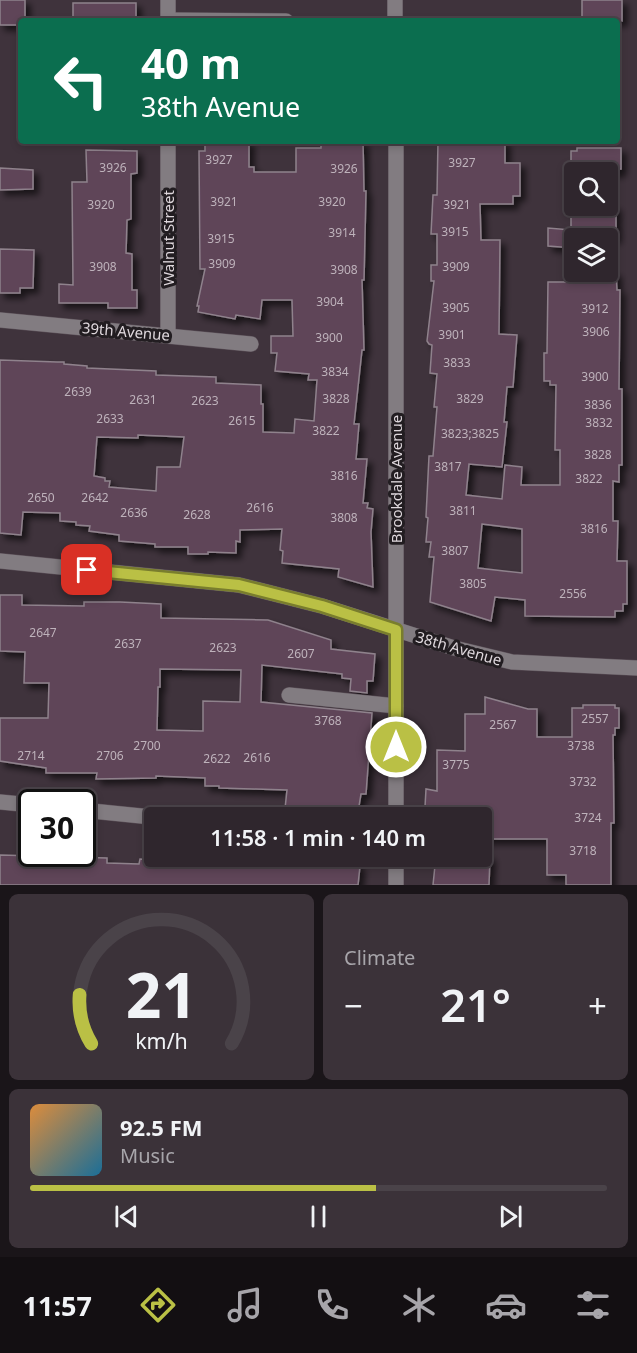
<!DOCTYPE html>
<html lang="en">
<head>
<meta charset="utf-8">
<style>
  :root { --surface:#2f262d; --page:#3b3239; --text:#f1f3f6; --muted:#a7a5aa; --line:#4a4349; --accent:#bac045 }
  body { margin:0; font-family:"Noto Sans",sans-serif; background:var(--page); color:var(--text); height:100vh; display:flex; flex-direction:column; font-size:22px; white-space:nowrap }
  * { box-sizing:border-box; margin:0 }
  p { font-size:20px; color:var(--muted) }
  .icon { flex:none; width:33px; height:33px; fill:none; stroke:currentColor; stroke-width:2; stroke-linecap:round; stroke-linejoin:round }
  .map { position:relative; height:885px; overflow:hidden }
  .side { display:flex; flex-direction:column; gap:9px; padding:9px; background:#1a1519; flex:1 }
  .side>* { flex:none }
  .hud { position:absolute; left:18px; top:18px; width:602px; height:126px; border-radius:6px; box-shadow:0 3px 9px #0003,0 0 0 2px var(--line); background:#0b6e4f; color:#fff; overflow:hidden }
  .fabs { position:absolute; left:564px; top:162px; display:grid; gap:12px }
  .fabs a { display:grid; place-items:center; width:54px; height:54px; border-radius:6px; background:var(--surface); box-shadow:0 3px 9px #0003,0 0 0 2px var(--line); font-size:30px }
  .speed { position:absolute; left:18px; top:789px; display:flex; gap:12px; font-size:30px; font-weight:700; text-align:center }
  .speed>* { display:grid; place-content:center; width:78px; height:78px; border-radius:50%; background:var(--surface); box-shadow:0 3px 9px #0003,0 0 0 2px var(--line); line-height:1 }
  .speed .limit { border:3px solid #111; border-radius:9px; background:#fff; color:#111 }
  .pin { position:absolute; display:grid; place-items:center; width:51px; height:51px; color:#fff; margin:-26px; border-radius:12px; box-shadow:0 3px 9px #0006 }
  .me { position:absolute; width:66px; margin:-33px; rotate:0deg; stroke-linejoin:round; filter:drop-shadow(0 0 4px #0008) }
  .turn { display:flex; align-items:center; gap:21px; height:126px; padding:0 24px; font-size:27px }
  .turn .icon { width:78px; height:78px; stroke-width:2.5 }
  .turn b { display:block; font-size:42px; line-height:51px }
  .big { font-size:45px; font-weight:600; line-height:1.1 }
  .side .tile { flex:1; display:flex; flex-direction:column; justify-content:center; gap:9px; min-width:0; padding:0 21px; border-radius:9px; background:var(--page) }
  .side .dial { align-items:center; gap:0 }
  .dial svg { height:156px; overflow:visible; fill:none; stroke:var(--line); stroke-width:7; stroke-linecap:round; text-anchor:middle }
  .dial text { fill:var(--text); stroke:none }
  .song { display:flex; align-items:center; gap:18px }
  .cover { width:72px; height:72px; border-radius:9px; background:linear-gradient(135deg,hsl(30 70% 55%),hsl(200 70% 35%)) }
  .played { height:6px; border-radius:3px; background:linear-gradient(90deg,var(--accent) 60%,var(--line) 60%) }
  .keys { display:flex; justify-content:space-around; direction:ltr }
  .heat { display:flex; justify-content:space-between; align-items:center; font-size:33px; direction:ltr }
  .side .tiles { flex:1; display:grid; gap:9px; grid-template-columns:1fr 1fr }
  .tile:last-child { grid-column:span 2 }
  .trip { position:absolute; left:144px; top:807px; width:348px; height:60px; border-radius:6px; background:var(--surface); box-shadow:0 3px 9px #0003,0 0 0 2px var(--line); font-weight:600; line-height:60px; text-align:center }
  .menu { display:flex; height:96px; justify-content:space-around; align-items:center; background:#130f12; color:var(--muted) }
  .menu .icon { width:42px; height:42px }
  .menu .on { color:var(--accent) }
  .menu b { font-size:27px; color:var(--text) }
  .map>svg:first-child { display:block }
</style>
</head>
<body>
<div class="map">
<svg width="637" height="885" viewBox="0 0 637 885">
  <defs>
    <filter id="shadow"><feDropShadow dx="5" dy="5" stdDeviation="3" flood-color="#0009"/></filter>
  </defs>
  <rect width="100%" height="100%" fill="#3f333c"/>
  <g fill="#5e4459" stroke="#8f828c" stroke-width="1.5" fill-rule="evenodd" filter="url(#shadow)">
    <polygon points="0,0 25,0 25,21 21,21 21,25 0,25"/>
    <rect x="582" y="0" width="40" height="21"/>
    <rect x="73" y="3" width="63" height="18"/>
    <path d="M205 141H249V167H254V172H296V148H321V141H363L364 191H366L364 280H362L364 350H362L354 424H359L356 459H367L363 503H368L367 508 373 509 371 532 373 587 338 577 339 569 282 563 283 551 280 550 282 529 240 530V542L236 541V553L208 552V554H188V547H155V544L119 541V535L89 531 90 526 76 525V522L60 521V513L23 512 21 535 0 533V360L57 362H64V364L87 366V368L156 371V375L216 377V383L261 385V404H263V432L294 433 295 419 314 421 317 380H308L309 374 275 371 277 353H271V336H293L292 300H262L260 319 236 315 235 319 198 312 199 306H197L205 269H200L199 151H205ZM138 435 184 437 180 467H157L156 491 109 487 110 481H105V478L94 476 97 437 138 438Z"/>
    <path d="M438 141H505V163H520V196H513V204H480L481 240H500L499 334 517 335 513 387H507L504 422H507L502 467 469 464 466 495 502 499 505 465 522 467 521 485H560V450H555L556 385H550V381H544V353H547L548 282H569V272H616L617 290H620L619 389H622V465H619V482L613 481V521H618L617 561H627V604H623V611H615V617L525 616V600L495 597 491 621 430 602 434 557H429L431 542H426L428 518 426 517 429 456H433L437 407H434L437 374 430 373 432 345 429 344 427 341 434 281H431V265H437V234H431L433 195H437ZM482 524 522 529V573L478 568Z"/>
    <polygon points="577,148 621,148 621,169 619,169 619,172 571,172 571,151 577,151"/>
    <polygon points="86,150 137,151 137,173 131,174 131,219 127,220 126,253 132,254 132,290 137,290 137,308 108,308 108,303 59,303 59,284 73,285 72,182 87,182"/>
    <polygon points="0,168 33,170 33,189 0,190"/>
    <polygon points="571,206 616,206 616,238 574,238 574,248 548,246 548,228 571,230"/>
    <polygon points="0,249 34,250 33,288 20,288 20,293 0,293"/>
    <path d="M0 595H22V605L84 606V602H120L161 604V618L268 620 331 640V649L375 654 373 681H367V693L350 691 351 679 342 678V674L262 665 261 702 372 713 366 794H361L357 818H284L287 790 219 788V786H205V778L156 776V778L96 779 97 773H46V768L0 761V718H48L49 683H24L25 652 0 651ZM160 669 241 670 240 702 203 701V731L157 730 158 687H160Z"/>
    <polygon points="485,697 528,709 537,709 537,737 572,737 572,708 583,708 583,705 615,705 615,708 619,708 619,728 615,728 615,735 613,735 614,823 611,823 611,885 566,885 566,875 547,875 547,839 482,839 482,818 474,818 474,812 425,807 426,789 437,791 437,750 465,751 465,714 485,714"/>
    <polygon points="0,855 107,858 107,863 139,864 140,859 205,863 205,856 356,856 356,866 360,866 358,885 0,885"/>
    <polygon points="436,856 490,856 489,885 433,885"/>
  </g>
  <g fill="none" stroke-linecap="round" stroke-linejoin="round">
    <defs>
      <g id="minor">
        <polyline points="168,0 168,21"/>
        <polyline points="395,0 395,21"/>
        <polyline points="168,20 286,21"/>
        <polyline points="396,141 396,818"/>
        <polyline points="0,320 251,344"/>
        <polyline points="168,335 168,141"/>
        <polyline points="0,561 239,585 322,606 454,648 512,662 637,668"/>
        <polyline points="289,695 396,706"/>
        <polyline points="0,802 32,805"/>
        <polyline points="82,810 161,818"/>
        <polyline points="396,885 396,856"/>
      </g>
    </defs>
    <use href="#minor" stroke="#5c5159" stroke-width="16"/>
    <use href="#minor" stroke="#827c81" stroke-width="15"/>
  </g>
  <g fill="none" stroke-linecap="round" stroke-linejoin="round">
    <defs>
      <polyline id="route" points="87,570 239,585 322,606 396,630 396,747"/>
    </defs>
    <use href="#route" stroke="#797d2d" stroke-width="15"/>
    <use href="#route" stroke="#bac045" stroke-width="10"/>
  </g>
  <g text-anchor="middle" dominant-baseline="central" stroke-width="6" stroke-linejoin="round" paint-order="stroke">
    <g font-size="12" fill="#beb2bb">
      <text x="219" y="159">3927</text>
      <text x="462" y="162">3927</text>
      <text x="113" y="167">3926</text>
      <text x="344" y="168">3926</text>
      <text x="224" y="201">3921</text>
      <text x="332" y="201">3920</text>
      <text x="101" y="204">3920</text>
      <text x="457" y="204">3921</text>
      <text x="455" y="231">3915</text>
      <text x="342" y="232">3914</text>
      <text x="221" y="238">3915</text>
      <text x="222" y="263">3909</text>
      <text x="103" y="266">3908</text>
      <text x="456" y="266">3909</text>
      <text x="344" y="269">3908</text>
      <text x="330" y="301">3904</text>
      <text x="456" y="307">3905</text>
      <text x="595" y="308">3912</text>
      <text x="596" y="331">3906</text>
      <text x="452" y="334">3901</text>
      <text x="329" y="337">3900</text>
      <text x="457" y="362">3833</text>
      <text x="335" y="371">3834</text>
      <text x="595" y="376">3900</text>
      <text x="78" y="391">2639</text>
      <text x="336" y="398">3828</text>
      <text x="470" y="398">3829</text>
      <text x="143" y="399">2631</text>
      <text x="205" y="400">2623</text>
      <text x="598" y="404">3836</text>
      <text x="110" y="418">2633</text>
      <text x="242" y="420">2615</text>
      <text x="599" y="422">3832</text>
      <text x="326" y="430">3822</text>
      <text x="470" y="433">3823;3825</text>
      <text x="598" y="454">3828</text>
      <text x="448" y="466">3817</text>
      <text x="344" y="475">3816</text>
      <text x="589" y="478">3822</text>
      <text x="41" y="497">2650</text>
      <text x="95" y="497">2642</text>
      <text x="260" y="507">2616</text>
      <text x="463" y="510">3811</text>
      <text x="134" y="512">2636</text>
      <text x="197" y="514">2628</text>
      <text x="344" y="517">3808</text>
      <text x="594" y="528">3816</text>
      <text x="455" y="550">3807</text>
      <text x="473" y="583">3805</text>
      <text x="573" y="593">2556</text>
      <text x="43" y="632">2647</text>
      <text x="128" y="643">2637</text>
      <text x="223" y="647">2623</text>
      <text x="301" y="653">2607</text>
      <text x="595" y="718">2557</text>
      <text x="328" y="720">3768</text>
      <text x="503" y="724">2567</text>
      <text x="147" y="745">2700</text>
      <text x="581" y="745">3738</text>
      <text x="31" y="755">2714</text>
      <text x="110" y="755">2706</text>
      <text x="257" y="757">2616</text>
      <text x="217" y="758">2622</text>
      <text x="456" y="764">3775</text>
      <text x="583" y="781">3732</text>
      <text x="588" y="817">3724</text>
      <text x="583" y="850">3718</text>
    </g>
    <g font-size="15" fill="#ded7dc" stroke="#221d21">
      <text transform="translate(168 238) rotate(-90)">Walnut Street</text>
      <text transform="translate(126 331) rotate(5)">39th Avenue</text>
      <text transform="translate(396 479) rotate(-90)">Brookdale Avenue</text>
      <text transform="translate(459 648) rotate(16)">38th Avenue</text>
    </g>
  </g>
</svg>
<div class="fabs">
<a><svg class="icon" aria-label="search" viewBox="0 0 24 24"><circle cx="10" cy="10" r="6"/><path d="M15 15l6 6"/></svg></a>
<a><svg class="icon" aria-label="layers" viewBox="0 0 24 24"><path d="M12 4l9 5-9 5-9-5zM3 14l9 5 9-5"/></svg></a>
</div>
<div class="speed"><div class="limit">30</div></div>
<div class="pin" style="left:87px;top:570px;background:#d93025"><svg class="icon" aria-label="arrive" viewBox="0 0 24 24"><path d="M6 21V4h12l-3 4 3 4H6"/></svg></div>
<svg class="me" style="left:396px;top:747px" viewBox="-20 -20 40 40"><circle r="17" fill="#bac045" stroke="#fff" stroke-width="3"/><path d="M0-11L8 9 0 5-8 9z" fill="#fff"/></svg>
<div class="trip">11:58 · 1 min · 140 m</div>
<div class="hud">
<div class="turn"><svg class="icon" aria-label="left" viewBox="0 0 24 24"><path d="M17 20v-9H6M10 6l-5 5 5 5"/></svg><div><b>40 m</b>38th Avenue</div></div>
</div>
</div>
<section class="side">
<div class="tiles">
<div class="tile dial"><svg viewBox="0 0 100 80">
<path d="M14 69A42 42 0 1 1 86 69"/>
<path d="M14 69A42 42 0 0 1 8 44" stroke="#bac045"/>
<text x="50" y="56" font-size="32" font-weight="700">21</text>
<text x="50" y="72" font-size="11">km/h</text>
</svg></div>
<div class="tile"><p>Climate</p>
<div class="heat"><a>−</a><b class="big">21°</b><a>+</a></div>
</div>
<div class="tile">
<div class="song"><i class="cover"></i><div><b>92.5 FM</b><p>Music</p></div></div>
<div class="played"></div>
<div class="keys"><svg class="icon" aria-label="previous" viewBox="0 0 24 24"><path d="M18 5L8 12l10 7zM5 5v14"/></svg><svg class="icon" aria-label="pause" viewBox="0 0 24 24"><path d="M8 5v14M16 5v14"/></svg><svg class="icon" aria-label="next" viewBox="0 0 24 24"><path d="M6 5l10 7-10 7zM19 5v14"/></svg></div>
</div>
</div>
</section>
<nav class="menu">
<b>11:57</b>
<svg class="icon on" aria-label="directions" viewBox="0 0 24 24"><path d="M12 3l9 9-9 9-9-9zM9 14v-3h6M13 9l2 2-2 2"/></svg>
<svg class="icon" aria-label="music" viewBox="0 0 24 24"><path d="M9 18V5l10-2v13"/><circle cx="6" cy="18" r="3"/><circle cx="16" cy="16" r="3"/></svg>
<svg class="icon" aria-label="phone" viewBox="0 0 24 24"><path d="M5 4h4l2 5-3 2q2 4 5 5l2-3 5 2v4C11 20 4 13 5 4z"/></svg>
<svg class="icon" aria-label="climate" viewBox="0 0 24 24"><path d="M12 3v18M4 7l16 10M4 17L20 7"/></svg>
<svg class="icon" aria-label="car" viewBox="0 0 24 24"><path d="M5 17H2v-5l4-1 3-4h7l3 4 3 1v5h-3M9 17h6M6 11h13"/><circle cx="7" cy="17" r="2"/><circle cx="17" cy="17" r="2"/></svg>
<svg class="icon" aria-label="filters" viewBox="0 0 24 24"><path d="M4 7h16M4 17h16"/><circle cx="9" cy="7" r="2"/><circle cx="15" cy="17" r="2"/></svg>
</nav>
</body>
</html>
